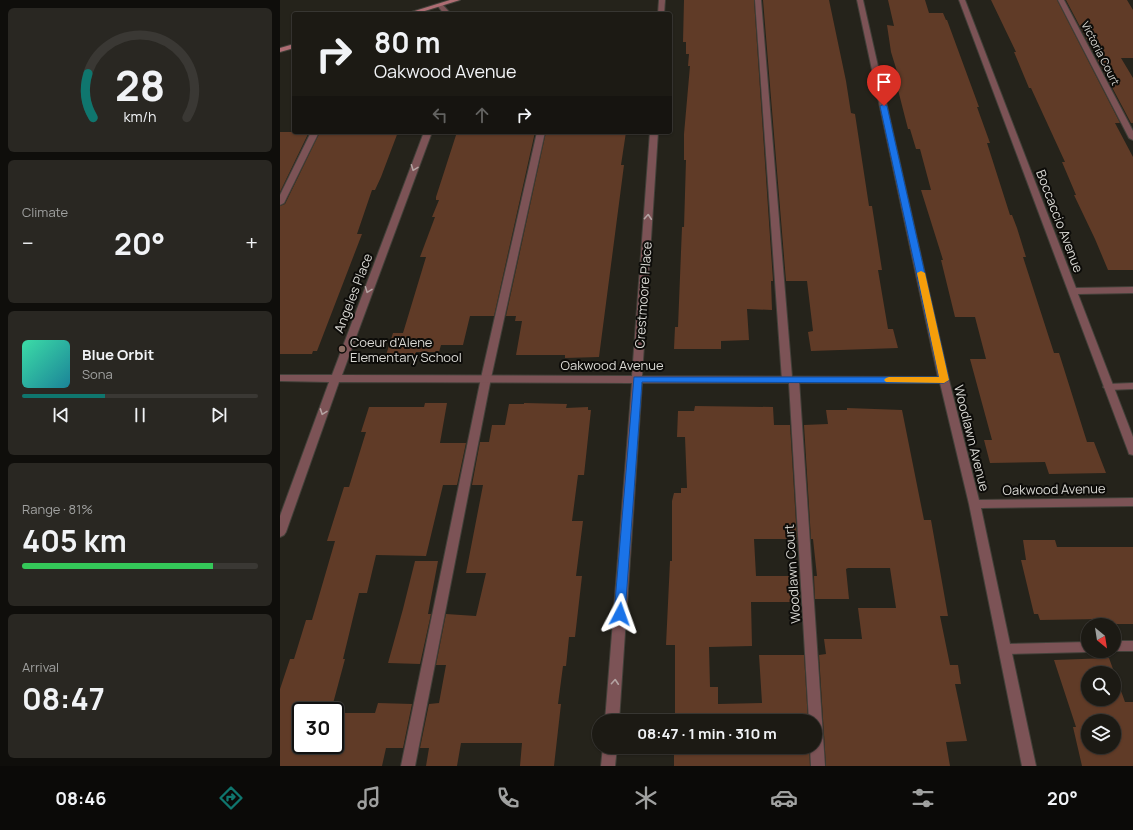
<!DOCTYPE html>
<html lang="en">
<head>
<meta charset="utf-8">
<style>
  :root { --surface:#1c1a14; --page:#292722; --text:#f1f3f6; --muted:#a0a1a0; --line:#3a3834; --accent:#0f766e }
  body { margin:0; font-family:Manrope,sans-serif; background:var(--page); color:var(--text); height:100vh; display:flex; flex-direction:column; font-size:15px; white-space:nowrap }
  * { box-sizing:border-box; margin:0 }
  p { font-size:13px; color:var(--muted) }
  .icon { flex:none; width:22px; height:22px; fill:none; stroke:currentColor; stroke-width:2; stroke-linecap:round; stroke-linejoin:round }
  .map { position:relative; flex:1; overflow:hidden }
  .details { display:flex; flex-direction:column; gap:8px; padding:8px; background:#0f0e0b; width:280px }
  .details>* { flex:none }
  .guide { position:absolute; left:12px; top:12px; width:380px; height:122px; border-radius:4px; box-shadow:0 1px 3px #0004,0 0 0 1px var(--line); background:#1c1a14; color:var(--text); overflow:hidden }
  .needle { width:26px; rotate:150deg }
  .fabs { position:absolute; left:801px; top:618px; display:grid; gap:8px }
  .fabs a { display:grid; place-items:center; width:40px; height:40px; border-radius:50%; background:var(--surface); box-shadow:0 1px 3px #0004,0 0 0 1px var(--line); font-size:20px }
  .speed { position:absolute; left:12px; top:702px; display:flex; gap:8px; font-size:20px; font-weight:700; text-align:center }
  .speed>* { display:grid; place-content:center; width:52px; height:52px; border-radius:50%; background:var(--surface); box-shadow:0 1px 3px #0004,0 0 0 1px var(--line); line-height:1 }
  .speed .limit { border:2px solid #111; border-radius:6px; background:#fff; color:#111 }
  .pin { position:absolute; display:grid; place-items:center; width:34px; height:34px; color:#fff; margin:-41px -17px; border-radius:50% 50% 50% 0; rotate:-45deg; box-shadow:0 0 4px #0007 }
  .pin .icon { rotate:45deg }
  .me { position:absolute; width:44px; margin:-22px; rotate:4deg; stroke-linejoin:round; filter:drop-shadow(0 0 3px #0008) }
  .turn { display:flex; align-items:center; gap:14px; height:84px; padding:0 16px; font-size:18px }
  .turn .icon { width:52px; height:52px; stroke-width:2.5 }
  .turn b { display:block; font-size:28px; line-height:34px }
  .lanes { display:flex; align-items:center; height:38px; padding:0 16px; background:#0003; justify-content:center; gap:20px; direction:ltr }
  .lanes .off { opacity:.35 }
  .big { font-size:30px; font-weight:700; line-height:1.1 }
  .details .tile { flex:1; display:flex; flex-direction:column; justify-content:center; gap:6px; min-width:0; padding:0 14px; border-radius:6px; background:var(--page) }
  .details .dial { align-items:center; gap:0 }
  .dial svg { height:104px; overflow:visible; fill:none; stroke:var(--line); stroke-width:7; stroke-linecap:round; text-anchor:middle }
  .dial text { fill:var(--text); stroke:none }
  .song { display:flex; align-items:center; gap:12px }
  .cover { width:48px; height:48px; border-radius:6px; background:linear-gradient(135deg,hsl(160 70% 55%),hsl(190 70% 35%)) }
  .played { height:4px; border-radius:2px; background:linear-gradient(90deg,var(--accent) 35%,var(--line) 35%) }
  .keys { display:flex; justify-content:space-around; direction:ltr }
  .heat { display:flex; justify-content:space-between; align-items:center; font-size:22px; direction:ltr }
  .charge { height:6px; border-radius:3px; background:linear-gradient(90deg,#34c759 81%,var(--line) 0) }
  .trip { position:absolute; left:312px; top:714px; width:230px; height:40px; border-radius:20px; background:var(--surface); box-shadow:0 1px 3px #0004,0 0 0 1px var(--line); font-weight:700; line-height:40px; text-align:center }
  .tabs { display:flex; height:64px; justify-content:space-around; align-items:center; background:#0b0a08; color:var(--muted) }
  .tabs .icon { width:28px; height:28px }
  .tabs .selected { color:var(--accent) }
  .tabs b { font-size:18px; color:var(--text) }
  main { display:flex; flex:1; min-height:0 }
  .map>svg:first-child { display:block }
</style>
</head>
<body>
<main>
<section class="details">
<div class="tile dial"><svg viewBox="0 0 100 80">
<path d="M14 69A42 42 0 1 1 86 69"/>
<path d="M14 69A42 42 0 0 1 10 35" stroke="#0f766e"/>
<text x="50" y="56" font-size="32" font-weight="700">28</text>
<text x="50" y="72" font-size="11">km/h</text>
</svg></div>
<div class="tile"><p>Climate</p>
<div class="heat"><a>−</a><b class="big">20°</b><a>+</a></div>
</div>
<div class="tile">
<div class="song"><i class="cover"></i><div><b>Blue Orbit</b><p>Sona</p></div></div>
<div class="played"></div>
<div class="keys"><svg class="icon" aria-label="previous" viewBox="0 0 24 24"><path d="M18 5L8 12l10 7zM5 5v14"/></svg><svg class="icon" aria-label="pause" viewBox="0 0 24 24"><path d="M8 5v14M16 5v14"/></svg><svg class="icon" aria-label="next" viewBox="0 0 24 24"><path d="M6 5l10 7-10 7zM19 5v14"/></svg></div>
</div>
<div class="tile"><p>Range · 81%</p><b class="big">405 km</b><div class="charge"></div></div>
<div class="tile"><p>Arrival</p><b class="big">08:47</b></div>
</section>
<div class="map">
<svg width="853" height="766" viewBox="0 0 853 766">
  <rect width="100%" height="100%" fill="#25231b"/>
  <g fill="#603b27" fill-rule="evenodd">
    <polygon points="404,0 474,0 493,281 491,281 492,310 467,309 469,340 441,341 441,349 394,349 395,327 398,327 402,227 404,227 406,160 404,160 404,134 410,66 408,66 409,54 406,54 406,42 403,42"/>
    <polygon points="483,0 549,0 566,81 571,113 575,114 589,206 592,206 602,270 598,270 608,329 613,329 618,348 531,351 528,332 533,331 527,281 506,281"/>
    <polygon points="608,0 645,0 649,13 663,13 666,20 667,20 699,107 697,107 710,143 707,143 730,215 732,215 737,228 746,257 743,257 774,353 779,353 807,442 814,442 826,473 769,474 765,462 710,463 704,440 712,440 690,359 706,359 695,317 675,317 661,260 663,260 641,190 651,190 640,149 636,149 630,129 628,129 615,78 619,78 611,52 607,25 614,26"/>
    <polygon points="711,0 777,0 840,123 835,123 853,157 853,270 828,270 815,239 794,195 796,195 782,162 785,162 751,88 749,88 734,52 736,52"/>
    <polygon points="786,0 847,0 853,10 853,58 841,58 853,78 853,123 851,123"/>
    <polygon points="0,132 29,132 0,192"/>
    <polygon points="40,132 118,132 101,177 95,190 92,190 77,234 82,234 37,351 33,351 32,354 0,354 0,206 5,204"/>
    <polygon points="177,132 255,132 214,316 190,316 183,345 161,345 159,352 136,352 135,355 106,355 113,333 123,333 146,257 140,257 155,217 152,217 159,200 156,200 156,197"/>
    <polygon points="266,132 346,132 341,165 344,165 319,357 285,358 285,355 236,355 242,321 235,321 236,316 226,316"/>
    <polygon points="145,403 167,403 160,443 186,443 177,485 163,485 146,556 96,555 87,593 79,593 63,659 65,659 51,711 21,711 21,745 55,745 55,713 95,713 98,703 132,704 123,748 106,748 102,766 0,766 0,689 10,659 14,659 26,620 32,620 55,541 47,541 64,487 69,487 86,432 81,432 89,407 144,407"/>
    <polygon points="244,403 287,404 286,408 308,407 308,410 311,410 304,475 298,475 292,521 303,521 296,576 302,576 295,637 289,637 286,666 283,666 278,704 281,704 274,766 240,766 242,743 181,743 177,766 146,766 149,748 140,748 149,704 159,703 166,665 156,665 166,614 196,616 206,573 186,573 203,485 192,485 200,442 209,442 212,425 225,425 229,404 244,404"/>
    <polygon points="415,406 493,407 494,425 510,425 517,539 474,539 476,576 519,576 520,599 510,599 510,602 471,602 472,646 429,647 430,687 438,687 438,704 482,703 479,655 524,655 528,721 395,721 395,645 386,645 390,561 392,561 392,501 394,493 401,493 401,488 407,488 405,437 397,437 398,411 414,411"/>
    <polygon points="567,408 622,410 644,520 651,520 668,616 660,616 670,665 678,665 681,684 675,684 687,741 666,742 670,766 546,766 539,655 546,654 544,639 582,639 578,608 616,608 610,568 568,568 566,569 569,599 535,599 534,576 537,576 533,539 531,539 524,425 548,424 546,410 567,410"/>
    <polygon points="743,540 775,540 777,547 853,547 853,624 823,624 821,619 760,620 758,614 754,614 741,560 746,560"/>
    <polygon points="135,561 158,561 148,614 151,614 140,664 108,663 123,609"/>
    <path d="M829 658 845 702H853V766H802L793 727H796L774 660ZM808 673H834V699H808ZM808 721H834V747H808Z"/>
    <polygon points="394,747 529,747 530,766 394,766"/>
  </g>
  <g fill="none" stroke-linecap="round" stroke-linejoin="round">
    <defs>
      <g id="lane">
        <polygon points="475,0 481,0 512,377 518,378 519,380 545,766 531,766 530,747 535,747 535,721 529,721 509,383 503,382 502,380"/>
        <polygon points="778,0 784,0 853,131 853,140 849,138"/>
        <polygon points="31,132 39,132 4,203 0,205 0,195"/>
        <polygon points="257,132 265,132 211,378 135,766 121,766 201,378"/>
        <polygon points="853,383 853,389 828,390 823,387 828,384"/>
        <polygon points="834,641 853,641 853,651 833,651 834,651"/>
        <polygon points="808,642 808,651 812,651 808,652 725,654 721,653 719,649 721,645 725,644"/>
      </g>
      <g id="street">
        <polygon points="379,0 385,0 384,14 378,14"/>
        <polygon points="577,0 583,0 669,380 699,500 853,498 853,506 701,508 756,766 742,766 689,504 660,383 362,383 339,721 325,721 352,383 59,382 6,532 4,535 0,537 0,516 49,382 0,381 0,375 52,375 144,132 152,132 62,375 352,376 370,132 378,132 362,376 658,377"/>
        <polygon points="679,0 685,0 796,288 853,287 853,293 798,294 853,437 853,455 849,454 848,451"/>
        <polygon points="158,4 162,4 171,14 164,14 157,5"/>
        <polygon points="323,747 337,747 335,766 321,766"/>
      </g>
      <g id="secondary">
        <polygon points="170,0 180,0 135,14 125,14"/>
        <polygon points="14,44 14,48 0,52 0,48"/>
      </g>
    </defs>
    <use href="#lane" stroke="#424039" stroke-width="2"/>
    <use href="#street" stroke="#424039" stroke-width="2"/>
    <use href="#secondary" stroke="#424039" stroke-width="2"/>
    <use href="#lane" fill="#7c5356" fill-rule="evenodd"/>
    <use href="#street" fill="#7c5356" fill-rule="evenodd"/>
    <use href="#secondary" fill="#ae6d73" fill-rule="evenodd"/>
  </g>
  <defs><path id="oneway-chevron" d="M-2-3.5L2.5 0L-2 3.5" fill="none" stroke-width="1.6" stroke-linecap="round" stroke-linejoin="round"/></defs>
  <g stroke="#b4a3a2">
    <use href="#oneway-chevron" transform="translate(134 168) rotate(111)"/>
    <use href="#oneway-chevron" transform="translate(368 217) rotate(-86)"/>
    <use href="#oneway-chevron" transform="translate(88 290) rotate(111)"/>
    <use href="#oneway-chevron" transform="translate(43 412) rotate(110)"/>
    <use href="#oneway-chevron" transform="translate(335 682) rotate(-86)"/>
  </g>
  <polygon fill="#1a73e8" stroke="#114b97" points="604,104 607,106 669,380 664,383 362,382 345,614 344,617 340,618 336,617 334,614 354,377 659,377 600,106"/>
  <polygon fill="#f59e0b" points="641,271 645,273 669,380 664,383 606,382 604,380 606,378 609,377 659,377 637,273"/>
  <circle fill="#8d6e63" stroke="#0d0c09" stroke-width="1.5" cx="62" cy="349" r="4"/>
  <g text-anchor="middle" dominant-baseline="central" stroke-width="4" stroke-linejoin="round" paint-order="stroke">
    <g font-size="11" fill="#dad9d4" stroke="#0d0c09">
      <text transform="translate(821 53) rotate(63)">Victoria Court</text>
    </g>
    <g font-size="13" fill="#dad9d4" stroke="#0d0c09">
      <text transform="translate(780 221) rotate(69)">Boccaccio Avenue</text>
      <text transform="translate(73 293) rotate(-69)">Angeles Place</text>
      <text transform="translate(363 295) rotate(-86)">Crestmoore Place</text>
      <text x="332" y="365">Oakwood Avenue</text>
      <text transform="translate(692 438) rotate(76)">Woodlawn Avenue</text>
      <text transform="translate(774 489) rotate(-1)">Oakwood Avenue</text>
      <text transform="translate(512 574) rotate(-94)">Woodlawn Court</text>
    </g>
    <g font-size="13" fill="#dad9d4" stroke="#0d0c09" text-anchor="start">
      <text x="70" y="342">Coeur d'Alene<tspan x="70" dy="15">Elementary School</tspan></text>
    </g>
  </g>
</svg>
<div class="fabs">
<a><svg class="needle" viewBox="-14 -14 28 28"><path d="M0-13l5 13h-10z" fill="#e53935"/><path d="M0 13l5-13h-10z" fill="#a0a1a0"/></svg></a>
<a><svg class="icon" aria-label="search" viewBox="0 0 24 24"><circle cx="10" cy="10" r="6"/><path d="M15 15l6 6"/></svg></a>
<a><svg class="icon" aria-label="layers" viewBox="0 0 24 24"><path d="M12 4l9 5-9 5-9-5zM3 14l9 5 9-5"/></svg></a>
</div>
<div class="speed"><div class="limit">30</div></div>
<div class="pin" style="left:604px;top:106px;background:#d93025"><svg class="icon" aria-label="arrive" viewBox="0 0 24 24"><path d="M6 21V4h12l-3 4 3 4H6"/></svg></div>
<svg class="me" style="left:340px;top:614px" viewBox="-20 -20 40 40"><path d="M0-17L14 15 0 8-14 15z" fill="#1a73e8" stroke="#fff" stroke-width="4"/></svg>
<div class="trip">08:47 · 1 min · 310 m</div>
<div class="guide">
<div class="turn"><svg class="icon" aria-label="right" viewBox="0 0 24 24"><path d="M7 20v-9h11M14 6l5 5-5 5"/></svg><div><b>80 m</b>Oakwood Avenue</div></div>
<div class="lanes"><svg class="icon off" aria-label="left" viewBox="0 0 24 24"><path d="M17 20v-9H6M10 6l-5 5 5 5"/></svg><svg class="icon off" aria-label="ahead" viewBox="0 0 24 24"><path d="M12 20V5M6 11l6-6 6 6"/></svg><svg class="icon" aria-label="right" viewBox="0 0 24 24"><path d="M7 20v-9h11M14 6l5 5-5 5"/></svg></div>
</div>
</div>
</main>
<nav class="tabs">
<b>08:46</b>
<svg class="icon selected" aria-label="directions" viewBox="0 0 24 24"><path d="M12 3l9 9-9 9-9-9zM9 14v-3h6M13 9l2 2-2 2"/></svg>
<svg class="icon" aria-label="music" viewBox="0 0 24 24"><path d="M9 18V5l10-2v13"/><circle cx="6" cy="18" r="3"/><circle cx="16" cy="16" r="3"/></svg>
<svg class="icon" aria-label="phone" viewBox="0 0 24 24"><path d="M5 4h4l2 5-3 2q2 4 5 5l2-3 5 2v4C11 20 4 13 5 4z"/></svg>
<svg class="icon" aria-label="climate" viewBox="0 0 24 24"><path d="M12 3v18M4 7l16 10M4 17L20 7"/></svg>
<svg class="icon" aria-label="car" viewBox="0 0 24 24"><path d="M5 17H2v-5l4-1 3-4h7l3 4 3 1v5h-3M9 17h6M6 11h13"/><circle cx="7" cy="17" r="2"/><circle cx="17" cy="17" r="2"/></svg>
<svg class="icon" aria-label="filters" viewBox="0 0 24 24"><path d="M4 7h16M4 17h16"/><circle cx="9" cy="7" r="2"/><circle cx="15" cy="17" r="2"/></svg>
<b>20°</b>
</nav>
</body>
</html>
